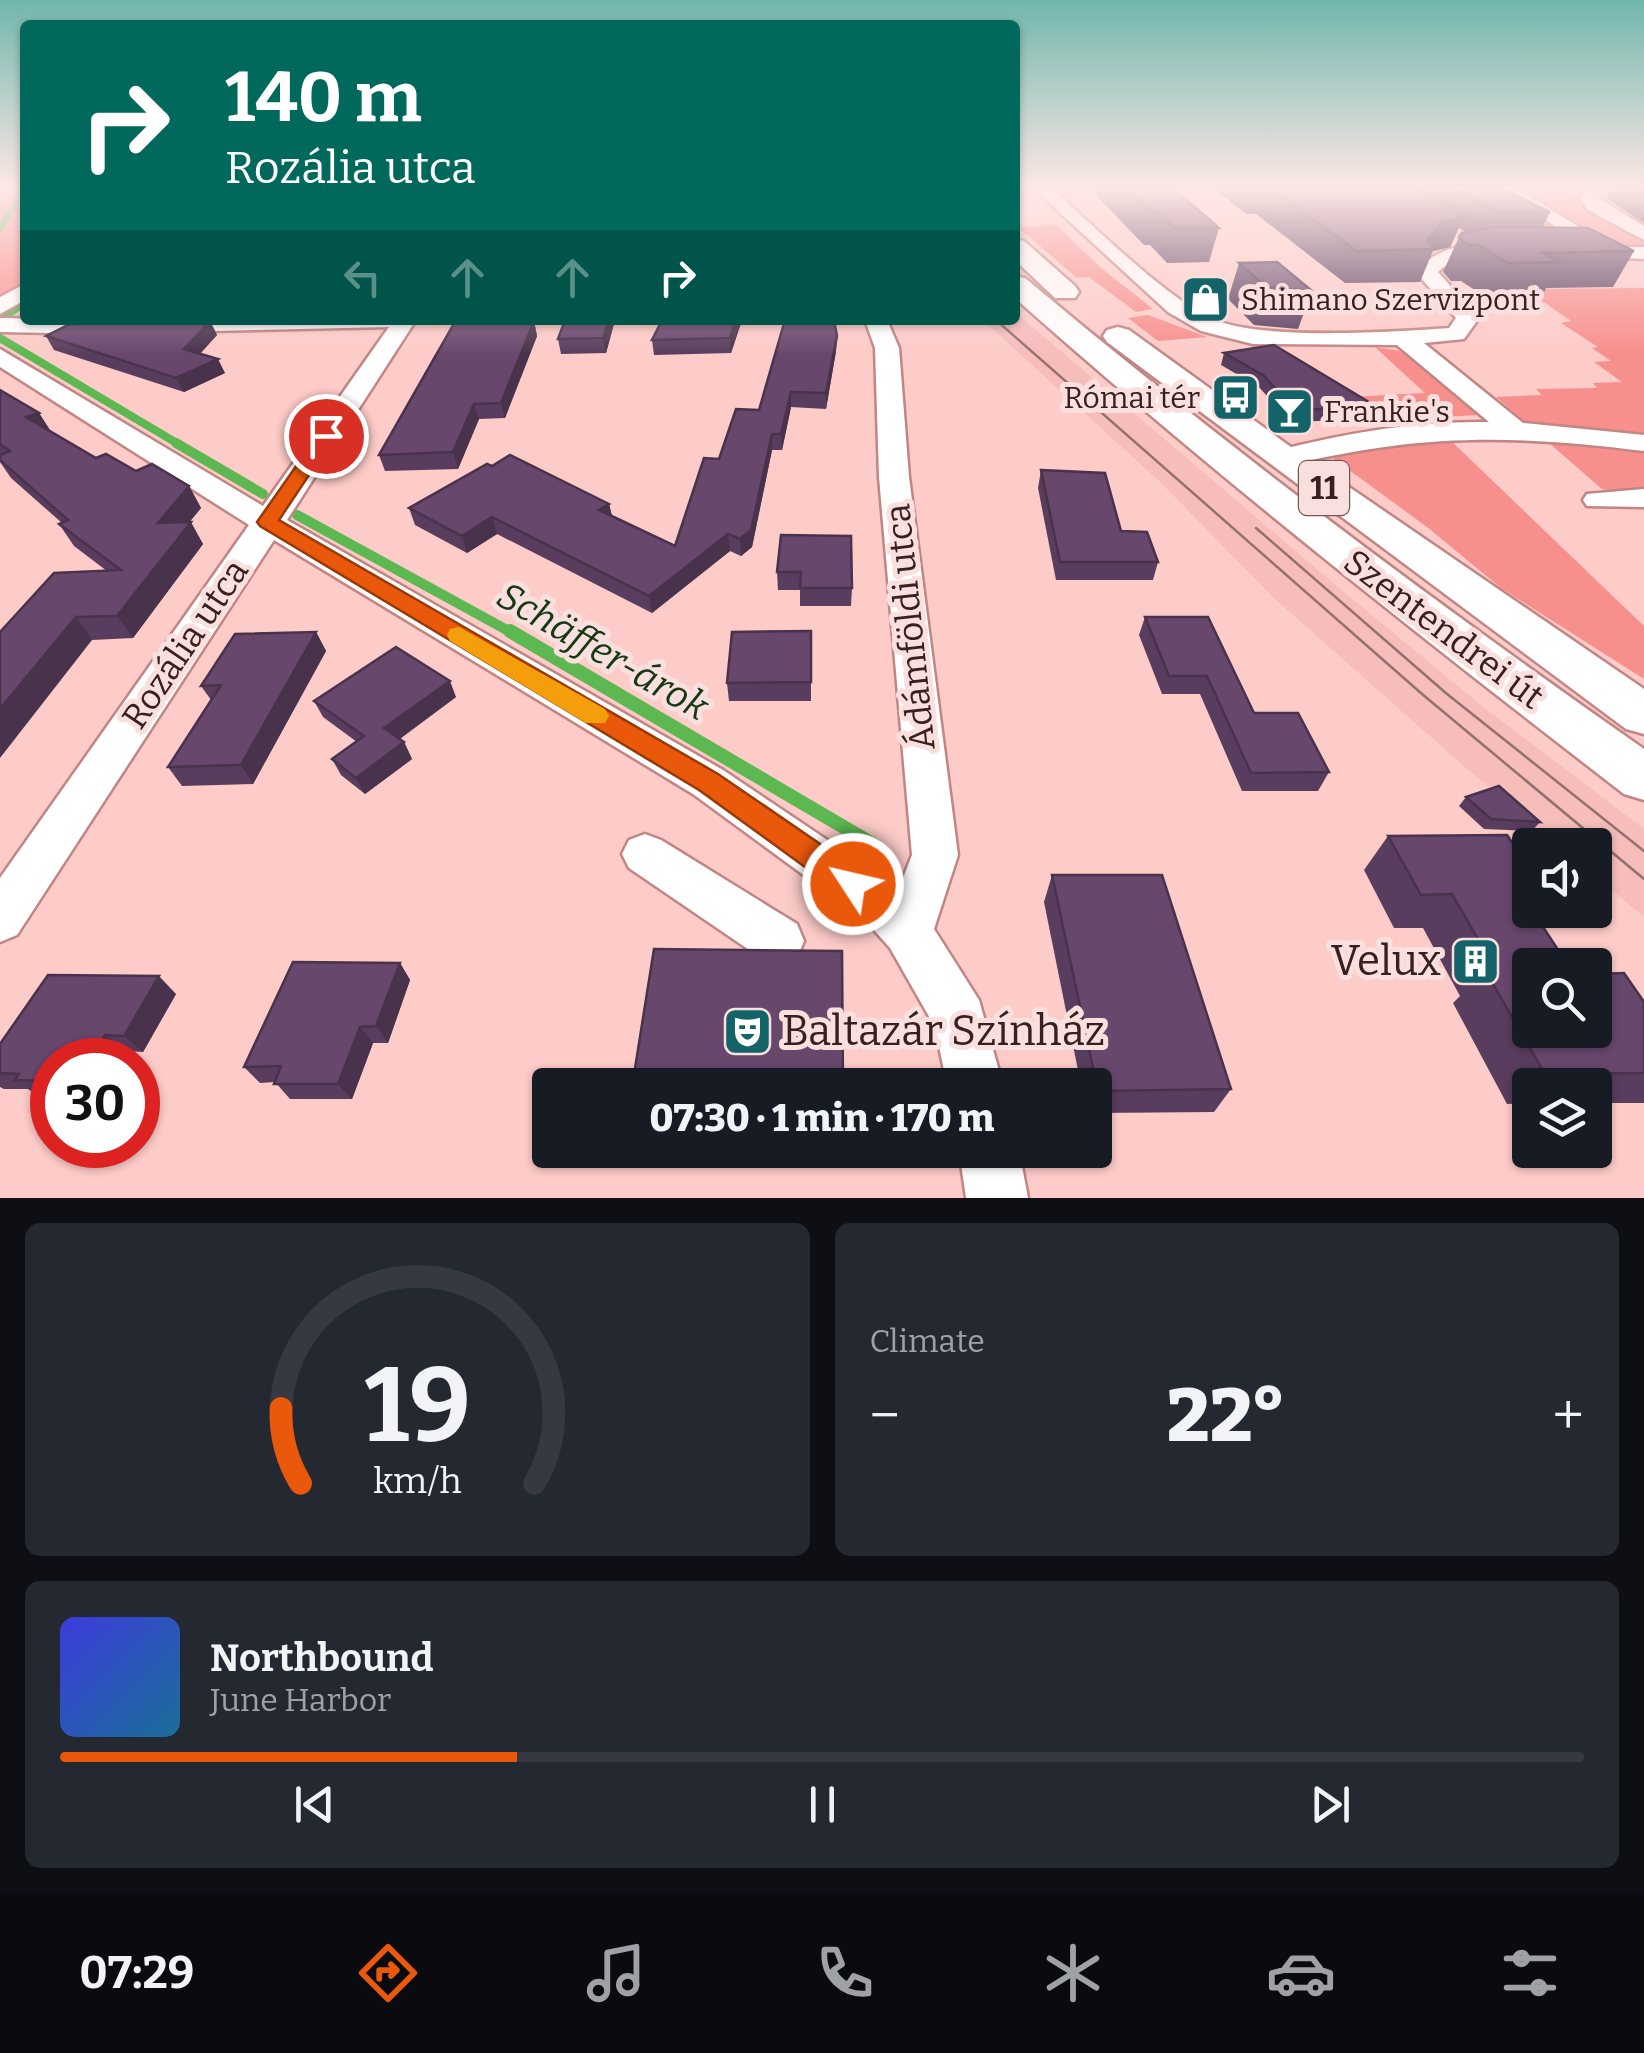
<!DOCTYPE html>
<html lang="en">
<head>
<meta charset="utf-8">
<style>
  :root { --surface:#171b24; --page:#242831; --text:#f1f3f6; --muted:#9ea1a6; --line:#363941; --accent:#ea580c }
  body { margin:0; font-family:Bitter,serif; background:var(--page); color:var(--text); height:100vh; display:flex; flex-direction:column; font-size:38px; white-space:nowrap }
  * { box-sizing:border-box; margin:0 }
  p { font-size:32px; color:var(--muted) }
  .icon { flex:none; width:55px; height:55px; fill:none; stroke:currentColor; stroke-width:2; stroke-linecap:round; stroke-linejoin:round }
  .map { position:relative; height:1198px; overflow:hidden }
  .drawer { display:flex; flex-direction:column; gap:25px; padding:25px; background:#0d0f14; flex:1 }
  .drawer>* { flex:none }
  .guide { position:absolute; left:20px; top:20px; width:1000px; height:305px; border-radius:10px; box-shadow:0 2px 8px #0004; background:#00695c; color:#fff; overflow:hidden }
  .fabs { position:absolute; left:1512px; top:828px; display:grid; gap:20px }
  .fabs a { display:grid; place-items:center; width:100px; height:100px; border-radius:10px; background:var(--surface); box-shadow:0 2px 8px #0004; font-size:50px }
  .speed { position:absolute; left:30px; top:1038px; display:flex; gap:20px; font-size:50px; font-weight:700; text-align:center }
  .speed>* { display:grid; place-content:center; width:130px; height:130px; border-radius:50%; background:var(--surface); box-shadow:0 2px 8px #0004; line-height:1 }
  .speed .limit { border:15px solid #d22; background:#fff; color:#111 }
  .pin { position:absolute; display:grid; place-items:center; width:85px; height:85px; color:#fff; margin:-42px; border:5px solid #fff; border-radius:50%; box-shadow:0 2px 10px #0007 }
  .me { position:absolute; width:110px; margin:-55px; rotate:305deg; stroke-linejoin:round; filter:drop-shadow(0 0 8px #0008) }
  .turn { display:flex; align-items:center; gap:35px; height:210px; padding:0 40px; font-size:45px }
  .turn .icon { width:130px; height:130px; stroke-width:2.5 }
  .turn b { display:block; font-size:70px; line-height:85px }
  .lanes { display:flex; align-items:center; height:95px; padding:0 40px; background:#0003; justify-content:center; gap:50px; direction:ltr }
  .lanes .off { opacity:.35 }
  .big { font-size:75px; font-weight:800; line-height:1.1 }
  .drawer .widget { flex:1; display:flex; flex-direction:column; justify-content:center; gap:15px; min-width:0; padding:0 35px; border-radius:15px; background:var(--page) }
  .drawer .dial { align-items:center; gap:0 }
  .dial svg { height:260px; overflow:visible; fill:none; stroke:var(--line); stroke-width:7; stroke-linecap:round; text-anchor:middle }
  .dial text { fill:var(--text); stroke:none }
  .song { display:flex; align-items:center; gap:30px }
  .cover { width:120px; height:120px; border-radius:15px; background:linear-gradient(135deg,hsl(240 70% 55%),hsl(200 70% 35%)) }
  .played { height:10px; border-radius:5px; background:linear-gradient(90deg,var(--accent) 30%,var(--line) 30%) }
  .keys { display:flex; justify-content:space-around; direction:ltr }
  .heat { display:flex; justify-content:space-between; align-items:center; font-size:55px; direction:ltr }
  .drawer .tiles { flex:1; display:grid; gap:25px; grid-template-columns:1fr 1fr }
  .widget:last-child { grid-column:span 2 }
  .trip { position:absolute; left:532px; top:1068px; width:580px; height:100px; border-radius:10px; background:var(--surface); box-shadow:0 2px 8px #0004; font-weight:800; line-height:100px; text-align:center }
  .dock { display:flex; height:160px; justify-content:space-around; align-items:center; background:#090b0e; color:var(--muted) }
  .dock .icon { width:70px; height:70px }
  .dock .active { color:var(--accent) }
  .dock b { font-size:45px; color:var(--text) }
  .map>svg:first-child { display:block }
</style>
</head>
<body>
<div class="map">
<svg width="1644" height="1198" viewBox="0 0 1644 1198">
  <rect width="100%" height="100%" fill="#fdcbc8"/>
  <polygon fill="#f6bdbb" points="1015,312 1338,587 1477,702 1644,829 1644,917 1595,876 1595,845 1558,845 1458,761 1275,599 1159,481 983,320 1015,320"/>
  <g fill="#f78f8d">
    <polygon points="0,187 25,187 25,290 0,307"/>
    <polygon points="1454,187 1568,189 1644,234 1644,253 1571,252"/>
    <polygon points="1055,224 1100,267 1153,309 1136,312 1089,277 1077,278 1019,228"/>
    <polygon points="1644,288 1644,495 1602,489 1496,397 1542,395 1536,389 1597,388 1593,383 1622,382 1594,362 1611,361 1592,348 1598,347 1561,323 1571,321 1525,289"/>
    <polygon points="1148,315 1207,337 1158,341 1128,318"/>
    <polygon points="1375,347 1407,352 1480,415 1381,420 1350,397 1425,393"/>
    <polygon points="1448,438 1644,626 1644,679 1501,588 1427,527 1330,456 1407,439"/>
  </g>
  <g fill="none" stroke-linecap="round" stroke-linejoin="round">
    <polyline stroke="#5db851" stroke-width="6" points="0,228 25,190"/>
    <g stroke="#5db851" stroke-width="8">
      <polyline points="7,315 25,302"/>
      <polyline points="0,338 180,445"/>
    </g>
    <g stroke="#5db851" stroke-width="10">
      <polyline points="176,443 263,494"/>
      <polyline points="297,515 514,634"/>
    </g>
    <polyline stroke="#5db851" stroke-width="14" points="510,631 876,846"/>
    <defs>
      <g id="minor">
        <path d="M1032 187H1050C1091 223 1171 304 1218 321 1269 340 1393 332 1449 328L1456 318 1420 277V269C1438 244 1478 242 1506 248V256C1481 261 1457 253 1438 272L1479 318 1464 339 1424 343 1523 423 1644 435V451C1509 434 1415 434 1282 467L1272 464 1268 458 1272 452C1344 433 1414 421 1489 422L1397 345 1253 344 1201 331 1168 312Z"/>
        <polygon points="1495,187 1514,187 1612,247 1644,247 1644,259 1579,256 1576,252 1585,246"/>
        <polygon points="1593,187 1617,187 1598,198 1644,226 1644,240 1588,210 1580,198 1585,189"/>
        <polygon points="25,284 25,300 0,314 0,297"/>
        <polygon points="0,318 109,320 120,327 109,334 0,332"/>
        <polygon points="158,320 416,320 287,520 723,770 899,888 912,855 879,477 875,348 865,320 887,320 899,348 909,477 958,855 934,929 979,1000 1003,1085 947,1085 935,1027 890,948 865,920 693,794 274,540 17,935 0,942 0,878 249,525 0,367 0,349 263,506 389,327 166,332 158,330 155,325"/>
        <polygon points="1644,489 1644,507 1587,506 1583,500 1587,494"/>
        <polygon points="645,834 661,840 797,924 804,941 797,958 779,965 761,958 629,868 622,854 629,840"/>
        <polygon points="959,1150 1019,1150 1028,1198 966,1198"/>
      </g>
      <g id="major">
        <polygon points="1015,239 1024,241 1075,286 1079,292 1075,298 1055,298 1015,260"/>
        <path d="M1015 276 1025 278C1224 445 1431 600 1644 749V800L1624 794C1417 634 1211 472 1015 298Z"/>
        <polygon points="1118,327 1129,330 1295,450 1644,689 1644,734 1626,729 1107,342 1103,336 1107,330"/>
      </g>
    </defs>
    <use href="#minor" stroke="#c18684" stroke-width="5"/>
    <use href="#major" stroke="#c18684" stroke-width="5"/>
    <use href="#minor" fill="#fff" fill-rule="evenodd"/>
    <use href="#major" fill="#fff" fill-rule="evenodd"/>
    <g stroke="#94706f" stroke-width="2.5">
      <polyline points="996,320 1422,694 1644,879"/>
      <polyline points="1256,528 1447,694 1644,851"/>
    </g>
  </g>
  <g fill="#593d5e">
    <polygon points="1098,187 1172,187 1219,228 1209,262 1167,263 1150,245 1144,245 1096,195"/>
    <polygon points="1212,187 1499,187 1550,212 1542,228 1634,251 1613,287 1546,288 1541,299 1490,300 1461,281 1451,281 1443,272 1459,237 1466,232 1459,228 1450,247 1433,251 1420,282 1345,283 1256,214 1246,214"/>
    <polygon points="1612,187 1644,187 1644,223 1606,198"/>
    <polygon points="1239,263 1312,291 1298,329 1254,325 1228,299"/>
    <polygon points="565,320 615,320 606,353 561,354 558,339"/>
    <polygon points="662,320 742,320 731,353 654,355 652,340"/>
    <polygon points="210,321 217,335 200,354 225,373 184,392 54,350 46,336"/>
    <polygon points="534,321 537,336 505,418 479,419 458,469 385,471 379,455 505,322"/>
    <polygon points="837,336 836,351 826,409 791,407 782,450 772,450 752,547 741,556 730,551 652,613 497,534 467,553 415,525 409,508 609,504 612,516 675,546 719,459 759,410"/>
    <polygon points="1224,353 1377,407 1372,419 1290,422 1259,387 1221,365"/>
    <polygon points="0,390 39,413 50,431 96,458 189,486 201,508 189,522 203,544 133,638 92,640 0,632 107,571 74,546 59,524 62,523 11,478 0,462"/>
    <polygon points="1041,470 1158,562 1153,580 1056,580 1038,488"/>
    <polygon points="781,535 852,588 851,606 800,606 800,590 778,590 777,572"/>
    <polygon points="1145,617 1254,713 1329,772 1318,791 1242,791 1200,694 1162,694 1139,635"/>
    <polygon points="811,631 811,701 729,701 727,683"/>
    <polygon points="316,632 326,651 253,784 182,786 168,767 211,700 201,686"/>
    <polygon points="456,697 400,739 404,742 412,759 365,794 341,775 332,759 357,742 323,717 314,701"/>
    <polygon points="1466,797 1540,822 1532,831 1484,829 1459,806"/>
    <polygon points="1388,836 1530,869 1530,965 1644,1002 1644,1103 1595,1103 1595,1085 1530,1085 1530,1103 1507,1104 1453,1003 1460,996 1423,928 1394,928 1364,870"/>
    <polygon points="1052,875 1231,1089 1214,1112 1095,1113 1095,1085 1081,1085 1044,902"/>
    <polygon points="842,951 843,1085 634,1085 633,1081"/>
    <polygon points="400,963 410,980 388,1043 373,1043 352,1099 290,1099 275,1082 260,1083 244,1067"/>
    <polygon points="176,994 143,1052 125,1051 120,1060 52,1060 52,1096 38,1096 28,1089 4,1089 0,1087 0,1044"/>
  </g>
  <g fill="#49324c">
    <polygon points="1464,216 1450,247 1433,251 1434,249 1427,241 1441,222"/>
    <polygon points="609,320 615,320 606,353 603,338"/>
    <polygon points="736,320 742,320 731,353 730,338"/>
    <polygon points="210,321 217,335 191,363 184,349"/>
    <polygon points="534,321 537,336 505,418 501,403"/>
    <polygon points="837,336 836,351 826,409 826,393"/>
    <polygon points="218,359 225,373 184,392 176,378"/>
    <polygon points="791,392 791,407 782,450 781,434"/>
    <polygon points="474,404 479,419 458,469 453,452"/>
    <polygon points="39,413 52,433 26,417"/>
    <polygon points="772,434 772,450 752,547 741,556 740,539"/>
    <polygon points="189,486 201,508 171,545 158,523"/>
    <polygon points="609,504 613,521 599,510"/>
    <polygon points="492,517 497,534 467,553 462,536"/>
    <polygon points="191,522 203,544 133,638 117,616"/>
    <polygon points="728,534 730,551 652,613 649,596"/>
    <polygon points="76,617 92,640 0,758 0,709"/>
    <polygon points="316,632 326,651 253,784 241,765"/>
    <polygon points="450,681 456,697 392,744 384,728"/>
    <polygon points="404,742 412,759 365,794 356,778"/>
    <polygon points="400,963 410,980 388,1043 376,1026"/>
    <polygon points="159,976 176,994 143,1052 124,1036"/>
    <polygon points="360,1027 373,1043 352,1099 338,1084"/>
    <polygon points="105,1035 125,1051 120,1060 90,1060"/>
  </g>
  <g fill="#68476d" stroke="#49324c" stroke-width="2.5">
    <polygon points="1126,187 1172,187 1219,228 1175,228 1158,212 1152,212"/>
    <polygon points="1268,187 1414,187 1464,216 1441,222 1427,241 1434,249 1357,251"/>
    <polygon points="1452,187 1499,187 1550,212 1498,212"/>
    <polygon points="1495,227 1588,228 1634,251 1543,253 1560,262 1508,263 1478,245 1467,245 1459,237 1462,233"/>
    <polygon points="1277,262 1312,291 1266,287 1239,263"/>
    <polygon points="456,320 534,321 501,403 474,404 453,452 379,455"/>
    <polygon points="565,320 609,320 603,338 558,339"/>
    <polygon points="662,320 736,320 730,338 652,340"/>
    <polygon points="785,320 834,320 837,336 826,393 791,392 781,434 772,434 751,530 740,539 728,534 649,596 492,517 462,536 409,508 487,464 492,466 510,455 609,504 599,510 675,546 704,458 719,459 736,409 759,410"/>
    <polygon points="210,321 184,349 218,359 176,378 46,336 70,324"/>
    <polygon points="1274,345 1377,407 1295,410 1263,375 1224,353"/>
    <polygon points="0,390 39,413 26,417 96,458 106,454 136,471 152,464 189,486 158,523 191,522 117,616 76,617 0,709 0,632 54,573 121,570 59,524 68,520 0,460 0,455 10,451 0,444"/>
    <polygon points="1041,470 1105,473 1121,531 1147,532 1158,562 1060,562"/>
    <polygon points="781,535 851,536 852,588 800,588 801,572 777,572"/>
    <polygon points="1145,617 1208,617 1254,713 1298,713 1329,772 1251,773 1207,676 1169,676"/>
    <polygon points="811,631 811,682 727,683 732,632"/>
    <polygon points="316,632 241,765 168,767 221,685 201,686 235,634"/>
    <polygon points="396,647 450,681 384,728 404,742 356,778 332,759 364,736 314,701"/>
    <polygon points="1499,786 1540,822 1491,819 1466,797"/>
    <polygon points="1507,835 1530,869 1530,893 1520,893 1530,907 1530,910 1532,910 1568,965 1530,965 1530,1030 1595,1030 1595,974 1624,973 1644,1002 1644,1073 1545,1074 1485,970 1496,970 1452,894 1421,895 1388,836"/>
    <polygon points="1052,875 1162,875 1231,1089 1098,1091"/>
    <polygon points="654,949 842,951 843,1084 633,1081"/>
    <polygon points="293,962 400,963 376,1026 360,1027 338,1084 274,1084 281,1066 244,1067"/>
    <polygon points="48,975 159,976 124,1036 105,1035 90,1060 52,1060 52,1081 15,1080 19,1074 0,1073 0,1044"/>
  </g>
  <linearGradient id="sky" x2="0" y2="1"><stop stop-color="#70b6ac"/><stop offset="0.53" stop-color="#fee8e6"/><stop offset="1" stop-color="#fee8e6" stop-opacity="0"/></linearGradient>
  <rect width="1644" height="355" fill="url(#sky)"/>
  <polygon fill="#ea580c" stroke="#983908" stroke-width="2.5" points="326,430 335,436 279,520 718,774 864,874 869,884 864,894 853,898 842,894 699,790 260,526 257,522 320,432"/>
  <polygon fill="#f59e0b" points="459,627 605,709 609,716 605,723 586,723 450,641 447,635 450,629"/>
  <defs>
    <symbol id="shop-square" viewBox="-11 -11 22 22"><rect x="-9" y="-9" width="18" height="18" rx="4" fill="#136368" stroke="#f9dfde"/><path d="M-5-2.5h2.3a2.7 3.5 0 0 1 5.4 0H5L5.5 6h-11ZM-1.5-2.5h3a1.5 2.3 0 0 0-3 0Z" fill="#fff"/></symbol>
    <symbol id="bus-square" viewBox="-11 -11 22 22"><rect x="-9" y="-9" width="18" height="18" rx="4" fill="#136368" stroke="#f9dfde"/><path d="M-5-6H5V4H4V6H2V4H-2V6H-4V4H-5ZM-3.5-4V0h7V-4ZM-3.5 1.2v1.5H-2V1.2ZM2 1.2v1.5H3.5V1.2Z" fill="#fff"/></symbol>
    <symbol id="bar-square" viewBox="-11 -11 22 22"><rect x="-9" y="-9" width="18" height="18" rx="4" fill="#136368" stroke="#f9dfde"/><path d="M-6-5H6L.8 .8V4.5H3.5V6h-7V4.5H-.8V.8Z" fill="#fff"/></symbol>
    <symbol id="building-square" viewBox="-11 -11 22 22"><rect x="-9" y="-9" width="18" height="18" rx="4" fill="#136368" stroke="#f9dfde"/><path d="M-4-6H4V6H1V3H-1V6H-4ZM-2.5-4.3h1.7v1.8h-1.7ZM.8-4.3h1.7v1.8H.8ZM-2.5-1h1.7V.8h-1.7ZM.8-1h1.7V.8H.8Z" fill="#fff"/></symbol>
    <symbol id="theatre-square" viewBox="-11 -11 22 22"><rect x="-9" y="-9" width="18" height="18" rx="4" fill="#136368" stroke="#f9dfde"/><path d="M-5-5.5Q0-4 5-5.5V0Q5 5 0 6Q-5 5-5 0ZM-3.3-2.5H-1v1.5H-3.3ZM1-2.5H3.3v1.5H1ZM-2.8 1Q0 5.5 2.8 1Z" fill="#fff"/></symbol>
  </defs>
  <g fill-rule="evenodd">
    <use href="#shop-square" x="1178" y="272" width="55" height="55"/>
    <use href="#bus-square" x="1208" y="370" width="55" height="55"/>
    <use href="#bar-square" x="1262" y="384" width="55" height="55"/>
    <use href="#building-square" x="1448" y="934" width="55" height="55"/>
    <use href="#theatre-square" x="720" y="1004" width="55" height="55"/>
  </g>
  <g text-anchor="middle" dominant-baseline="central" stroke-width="10" stroke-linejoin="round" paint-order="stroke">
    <g font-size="30" fill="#37201f" stroke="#f9dfde" text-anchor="start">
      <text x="1241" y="300">Shimano Szervizpont</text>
      <text x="1200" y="398" text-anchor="end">Római tér</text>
      <text x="1324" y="412">Frankie's</text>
    </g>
    <rect fill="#f9dfde" stroke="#715958" stroke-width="2.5" x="1299" y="461" width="50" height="54" rx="8"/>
    <g font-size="32" font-weight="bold" fill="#37201f">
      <text x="1324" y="488">11</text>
    </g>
    <g font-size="35" fill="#37201f" stroke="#f9dfde">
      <text transform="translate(910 627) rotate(-96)">Ádámföldi utca</text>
      <text transform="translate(1444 629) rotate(37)">Szentendrei út</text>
      <text transform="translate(185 644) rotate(-56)">Rozália utca</text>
    </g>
    <g font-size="38" font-style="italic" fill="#163911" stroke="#f9dfde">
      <text transform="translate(603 651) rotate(30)">Schäffer-árok</text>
    </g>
    <g font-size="42" fill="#37201f" stroke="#f9dfde" text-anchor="end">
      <text x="1441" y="961">Velux</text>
      <text x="782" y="1031" text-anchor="start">Baltazár Színház</text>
    </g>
  </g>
</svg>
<div class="fabs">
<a><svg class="icon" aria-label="sound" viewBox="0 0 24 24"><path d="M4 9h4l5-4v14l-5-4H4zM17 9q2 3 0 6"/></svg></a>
<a><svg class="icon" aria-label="search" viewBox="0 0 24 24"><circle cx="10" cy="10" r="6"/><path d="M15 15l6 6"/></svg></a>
<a><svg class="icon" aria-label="layers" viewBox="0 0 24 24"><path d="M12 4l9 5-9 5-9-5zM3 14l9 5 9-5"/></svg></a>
</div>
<div class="speed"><div class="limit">30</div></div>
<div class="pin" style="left:326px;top:436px;background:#d93025"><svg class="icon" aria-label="arrive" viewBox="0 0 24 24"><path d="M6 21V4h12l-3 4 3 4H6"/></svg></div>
<svg class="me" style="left:853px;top:884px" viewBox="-20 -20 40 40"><circle r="17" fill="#ea580c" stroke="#fff" stroke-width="3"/><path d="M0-11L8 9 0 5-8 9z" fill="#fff"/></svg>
<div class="trip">07:30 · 1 min · 170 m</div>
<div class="guide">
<div class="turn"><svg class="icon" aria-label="right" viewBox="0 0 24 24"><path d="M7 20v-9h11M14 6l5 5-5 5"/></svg><div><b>140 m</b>Rozália utca</div></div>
<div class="lanes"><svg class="icon off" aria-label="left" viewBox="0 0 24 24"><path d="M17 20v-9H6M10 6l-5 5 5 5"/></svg><svg class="icon off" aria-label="ahead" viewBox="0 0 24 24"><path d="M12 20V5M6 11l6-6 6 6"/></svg><svg class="icon off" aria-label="ahead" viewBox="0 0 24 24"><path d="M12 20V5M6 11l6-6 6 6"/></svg><svg class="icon" aria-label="right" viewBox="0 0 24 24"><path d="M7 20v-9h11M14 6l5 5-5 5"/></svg></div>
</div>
</div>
<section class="drawer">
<div class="tiles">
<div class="widget dial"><svg viewBox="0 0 100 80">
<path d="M14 69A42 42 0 1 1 86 69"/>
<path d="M14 69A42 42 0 0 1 8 46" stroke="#ea580c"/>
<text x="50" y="56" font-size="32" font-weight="700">19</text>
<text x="50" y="72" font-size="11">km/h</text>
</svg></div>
<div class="widget"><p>Climate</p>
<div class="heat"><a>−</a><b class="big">22°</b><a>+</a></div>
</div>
<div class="widget">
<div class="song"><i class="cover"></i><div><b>Northbound</b><p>June Harbor</p></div></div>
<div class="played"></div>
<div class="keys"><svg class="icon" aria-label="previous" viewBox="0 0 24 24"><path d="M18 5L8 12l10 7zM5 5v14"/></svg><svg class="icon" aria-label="pause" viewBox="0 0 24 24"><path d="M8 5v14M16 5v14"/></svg><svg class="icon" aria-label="next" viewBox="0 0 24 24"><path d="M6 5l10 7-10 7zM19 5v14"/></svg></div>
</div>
</div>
</section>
<nav class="dock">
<b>07:29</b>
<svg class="icon active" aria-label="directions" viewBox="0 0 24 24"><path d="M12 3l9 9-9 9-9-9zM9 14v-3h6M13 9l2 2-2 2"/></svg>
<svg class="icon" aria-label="music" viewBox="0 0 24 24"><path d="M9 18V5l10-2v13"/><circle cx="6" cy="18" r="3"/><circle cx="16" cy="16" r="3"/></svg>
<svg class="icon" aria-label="phone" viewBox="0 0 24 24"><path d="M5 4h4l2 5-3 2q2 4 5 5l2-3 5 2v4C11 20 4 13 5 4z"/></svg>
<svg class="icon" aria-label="climate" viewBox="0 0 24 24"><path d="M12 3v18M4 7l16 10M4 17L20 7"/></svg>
<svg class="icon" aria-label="car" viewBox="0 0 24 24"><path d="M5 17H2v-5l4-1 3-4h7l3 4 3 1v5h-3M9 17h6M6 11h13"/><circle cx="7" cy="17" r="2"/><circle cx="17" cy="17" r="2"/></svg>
<svg class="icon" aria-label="filters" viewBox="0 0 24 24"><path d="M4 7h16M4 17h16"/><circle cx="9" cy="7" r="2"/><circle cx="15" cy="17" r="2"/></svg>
</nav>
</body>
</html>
